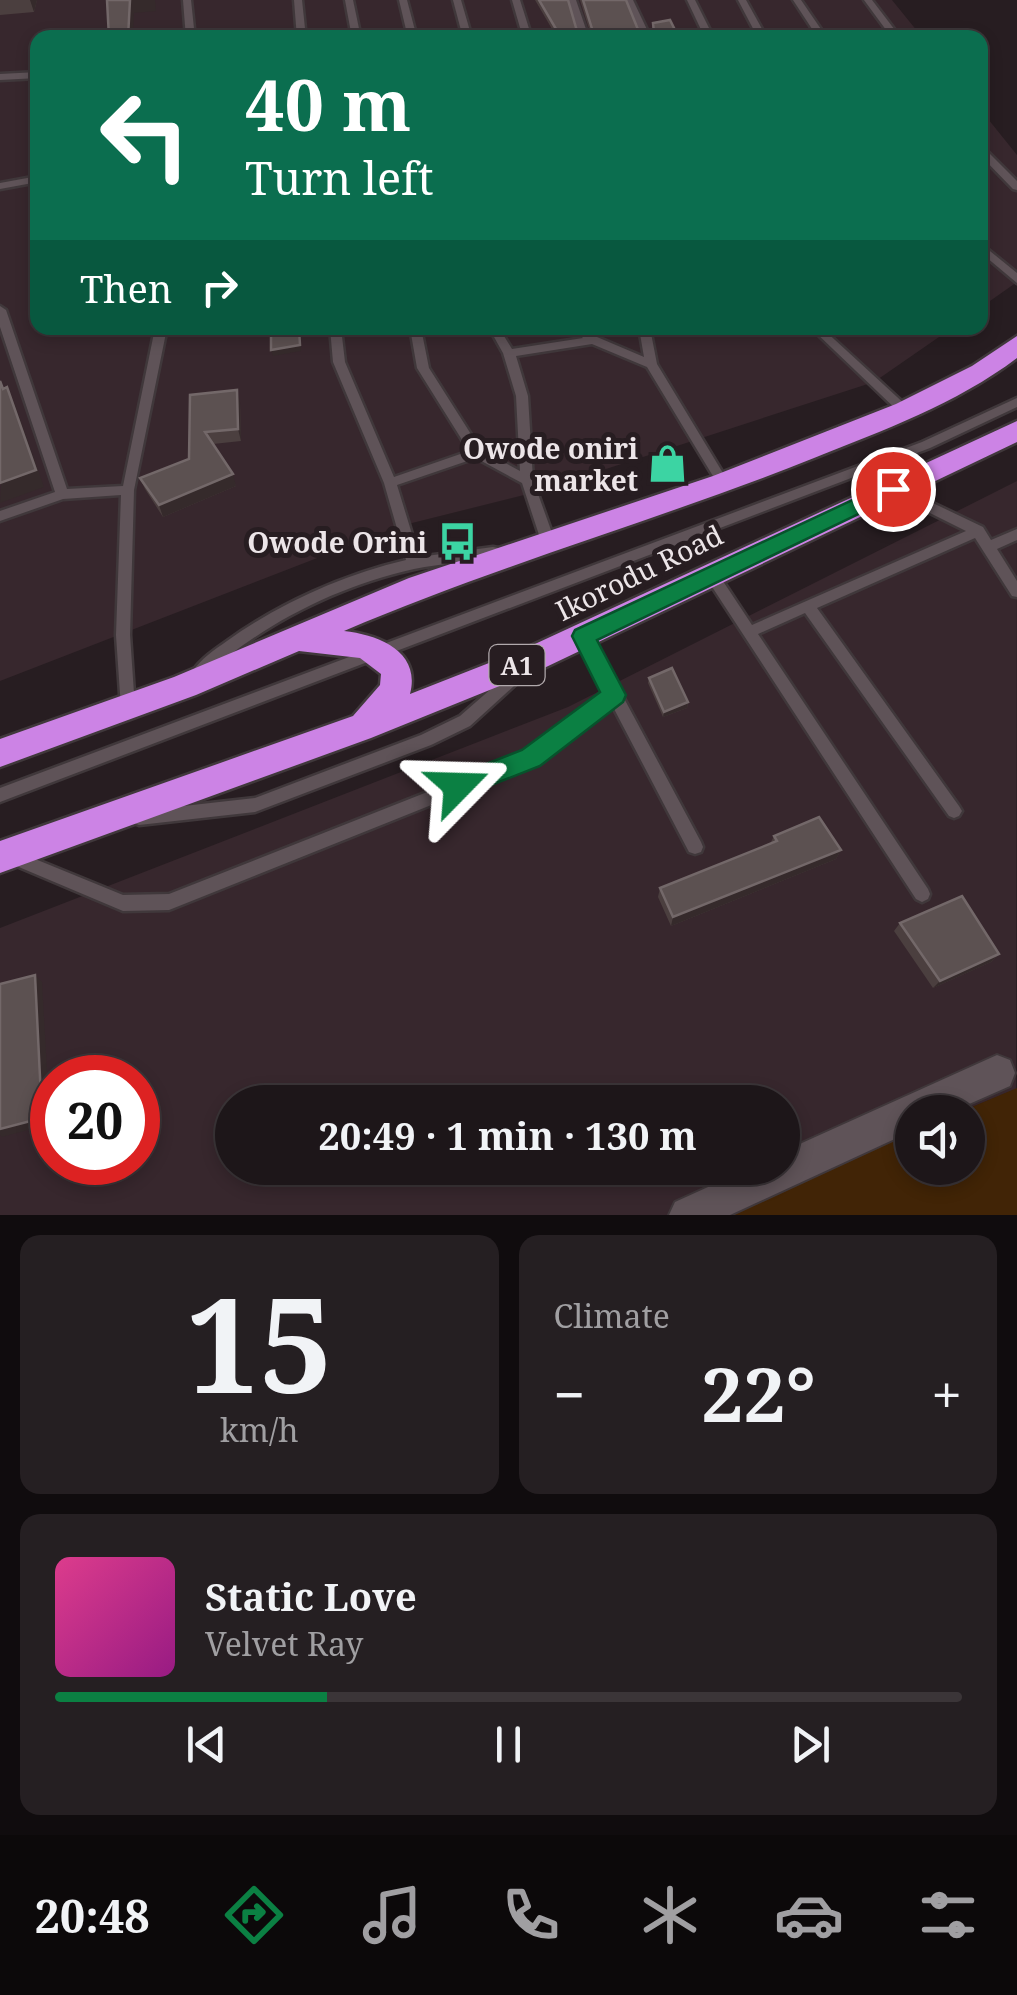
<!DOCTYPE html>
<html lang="en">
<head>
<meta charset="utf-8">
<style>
  :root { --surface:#1d1619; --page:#251f22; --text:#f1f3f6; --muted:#a09fa2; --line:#3b3538; --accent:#0b8043 }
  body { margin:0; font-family:"Noto Serif",serif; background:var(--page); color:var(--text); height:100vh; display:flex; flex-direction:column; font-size:38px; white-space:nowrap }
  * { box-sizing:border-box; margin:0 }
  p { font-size:32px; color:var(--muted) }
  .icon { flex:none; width:55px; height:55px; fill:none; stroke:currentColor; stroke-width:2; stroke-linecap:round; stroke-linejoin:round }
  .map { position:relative; height:1215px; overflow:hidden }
  .sheet { display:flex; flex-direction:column; gap:20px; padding:20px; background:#100c0e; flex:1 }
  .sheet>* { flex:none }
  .top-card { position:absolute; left:30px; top:30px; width:958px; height:305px; border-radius:20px; box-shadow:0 5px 15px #0003,0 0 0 2px var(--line); background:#0b6e4f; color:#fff; overflow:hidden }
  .fabs { position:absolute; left:895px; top:1095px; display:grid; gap:20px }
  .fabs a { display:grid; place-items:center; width:90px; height:90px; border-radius:50%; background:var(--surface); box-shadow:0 5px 15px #0003,0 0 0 2px var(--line); font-size:50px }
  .speed { position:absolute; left:30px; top:1055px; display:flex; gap:20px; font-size:50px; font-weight:700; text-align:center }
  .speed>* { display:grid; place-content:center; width:130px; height:130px; border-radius:50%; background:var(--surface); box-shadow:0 5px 15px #0003,0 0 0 2px var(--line); line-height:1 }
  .speed .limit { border:15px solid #d22; background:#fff; color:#111 }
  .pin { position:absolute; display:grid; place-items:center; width:85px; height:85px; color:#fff; margin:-42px; border:5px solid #fff; border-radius:50%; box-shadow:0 2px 10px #0007 }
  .me { position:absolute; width:110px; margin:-55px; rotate:68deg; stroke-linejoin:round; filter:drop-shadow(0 0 8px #0008) }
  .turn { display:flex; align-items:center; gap:35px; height:210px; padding:0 50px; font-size:45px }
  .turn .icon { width:130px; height:130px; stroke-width:2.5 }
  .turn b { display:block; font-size:70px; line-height:85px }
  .then { display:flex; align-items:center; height:95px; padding:0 50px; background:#0003; gap:20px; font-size:38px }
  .big { font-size:75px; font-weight:700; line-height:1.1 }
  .sheet .tile { flex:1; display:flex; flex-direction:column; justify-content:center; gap:15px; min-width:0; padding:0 35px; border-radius:20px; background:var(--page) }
  .sheet .dial { align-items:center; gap:0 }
  .dial b { font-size:130px; line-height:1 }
  .song { display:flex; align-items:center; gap:30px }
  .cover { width:120px; height:120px; border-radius:15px; background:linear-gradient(135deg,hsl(330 70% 55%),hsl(310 70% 35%)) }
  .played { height:10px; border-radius:5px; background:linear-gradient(90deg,var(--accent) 30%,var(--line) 30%) }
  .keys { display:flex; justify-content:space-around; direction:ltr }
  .heat { display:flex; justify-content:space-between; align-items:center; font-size:55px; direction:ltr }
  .sheet .tiles { flex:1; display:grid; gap:20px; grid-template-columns:1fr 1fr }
  .tile:last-child { grid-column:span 2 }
  .trip { position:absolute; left:215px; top:1085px; width:585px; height:100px; border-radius:50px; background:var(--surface); box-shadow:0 5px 15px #0003,0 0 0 2px var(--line); font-weight:700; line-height:100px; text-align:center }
  .menu { display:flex; height:160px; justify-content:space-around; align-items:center; background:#0c090a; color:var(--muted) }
  .menu .icon { width:70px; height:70px }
  .menu .selected { color:var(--accent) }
  .menu b { font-size:45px; color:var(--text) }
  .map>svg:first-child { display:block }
</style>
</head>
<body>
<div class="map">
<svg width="1017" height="1215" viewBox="0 0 1017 1215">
  <rect width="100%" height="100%" fill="#271d21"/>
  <g fill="#37272d" fill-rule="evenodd">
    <polygon points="0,0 892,0 922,37 38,38 38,328 952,328 874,382 532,493 400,526 0,681"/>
    <polygon points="980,109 1017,155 1017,282 980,308"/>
    <path d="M1017 481 1016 1089 960 1112H912V1132L717 1215H0V928L568 707ZM52 1078H138V1162H52ZM232 1102H782V1168H232Z"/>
  </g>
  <polygon fill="#412406" points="1017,1088 1017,1215 717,1215 912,1132 912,1168 968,1168 968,1112 960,1112"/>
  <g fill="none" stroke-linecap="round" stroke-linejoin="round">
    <defs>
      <g id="lane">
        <polygon points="183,0 191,0 195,38 186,38"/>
        <polygon points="294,0 302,0 306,38 297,38"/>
        <polygon points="345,0 353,0 361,38 352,38"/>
        <polygon points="399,0 407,0 417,38 408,38"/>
        <polygon points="453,0 461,0 472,38 463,38"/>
        <polygon points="512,0 520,0 532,38 523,38"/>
        <polygon points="568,0 576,0 589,38 580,38"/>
        <polygon points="625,0 633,0 651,38 642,38"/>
        <polygon points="687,0 695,0 714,38 705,38"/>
        <polygon points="738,0 746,0 767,38 758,38"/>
        <polygon points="793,0 801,0 827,38 818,38"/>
        <polygon points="864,0 872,0 901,38 892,38"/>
        <polygon points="38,72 38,78 0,80 0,74"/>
        <polygon points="980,146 983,147 1017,181 1017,190 1013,189 980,155"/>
        <polygon points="38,176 38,182 0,189 0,183"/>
        <polygon points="980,243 1017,273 1017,283 980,252"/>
        <polygon points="0,306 6,310 67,489 123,486 155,328 167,328 134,490 130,635 135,708 133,712 128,714 123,712 121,708 116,635 121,495 63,499 0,521 0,511 55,492 0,327"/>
        <path d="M330 328H341L345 362 394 477 469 451 417 368 410 328H421L429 368 481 450 520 471 516 396 503 353 489 328H499L512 349 583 338 572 328H585L597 337 644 357 639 328H650L657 364 729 483 723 488 719 486 647 367 592 344 516 356 528 396 533 480 556 544 554 548H544L542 544 522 483 476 458 397 485 419 557 493 547 498 548 500 552 498 556C470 563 442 563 414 569 337 586 263 624 204 676L199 678 194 676 192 672C201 659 214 650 227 641 280 603 343 575 406 560L384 483 333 362Z"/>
        <polygon points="811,328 822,328 909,408 911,411 909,414 901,414"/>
        <polygon points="1017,398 1017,407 930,448 0,802 0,788 922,442"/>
        <polygon points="893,484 983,527 991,540 1017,529 1017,540 997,549 1017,581 1017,597 1012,596 975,538 817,608 959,806 962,811 959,816 954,818 949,816 805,613 758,634 928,889 930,894 928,899 922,902 916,899 703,573 705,569 715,569 752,625 966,531 888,492 887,489 888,486"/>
        <polygon points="584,631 589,633 701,842 703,847 701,852 695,854 689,852 612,705 536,763 169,910 123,911 7,862 5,857 7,852 13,850 123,895 169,894 526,753 606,693 577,637 579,633"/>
        <polygon points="521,665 526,667 528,671 526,675 470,726 431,745 255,812 139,825 134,823 131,818 134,813 139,811 255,798 421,735 460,716 516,667"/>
      </g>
      <polygon id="street" points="997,1055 1010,1060 1015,1073 1010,1086 951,1112 912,1112 912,1131 730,1215 669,1215 675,1202 750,1168 782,1168 782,1152"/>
      <path id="highway" d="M1017 336V358C956 404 884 430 814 458 659 520 498 565 344 631 380 635 421 652 410 694L522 650 1017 421V442L544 668 371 738 0 873V841L353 716 380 685 381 674 360 658 299 651 196 695 0 767V739L174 677 409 578 713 476 896 404 972 366Z"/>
    </defs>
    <use href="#lane" stroke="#40383b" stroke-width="5"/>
    <use href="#street" stroke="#40383b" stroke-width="4"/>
    <use href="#highway" stroke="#40383b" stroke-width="5"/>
    <use href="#lane" fill="#5f5358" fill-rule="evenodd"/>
    <use href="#street" fill="#5f5358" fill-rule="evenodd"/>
    <use href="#highway" fill="#cc83e5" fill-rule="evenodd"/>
  </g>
  <g fill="#4b3f3f">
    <polygon points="0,0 37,0 34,12 0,15"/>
    <polygon points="535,0 568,0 577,31 590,32 580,0 626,0 639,32 652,33 653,23 679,38 543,38 543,30 552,29"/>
    <polygon points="190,395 240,402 241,441 213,444 236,486 163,517 145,489 140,478 189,459"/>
    <polygon points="649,678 688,702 687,708 663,717 648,683"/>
    <polygon points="774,836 841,850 836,859 671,926 658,897 660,888 770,844"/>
    <polygon points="900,923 999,954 991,962 933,988 894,931"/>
  </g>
  <g fill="#352a2b">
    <polygon points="30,0 37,0 34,12"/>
    <polygon points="130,0 155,0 156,11 134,13 133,38 128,38"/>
    <polygon points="300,328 301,351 273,356 271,350"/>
    <polygon points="7,387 15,405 44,487 0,503"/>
    <polygon points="237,390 240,402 241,441 238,429"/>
    <polygon points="233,474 236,486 163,517 159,505"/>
    <polygon points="688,702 687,708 663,717 664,712"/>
    <polygon points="841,850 836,859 671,926 673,917"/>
    <polygon points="999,954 991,962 933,988 940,981"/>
    <polygon points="35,975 42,982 50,1124 2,1137 0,1135 0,1129"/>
  </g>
  <g fill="#5c5151" stroke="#736869" stroke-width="2.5">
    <polygon points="107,0 130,0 128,38 109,38"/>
    <polygon points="539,0 568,0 577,31 593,32 583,0 626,0 639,32 654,33 653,23 670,20 679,38 545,38 543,30 556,29"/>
    <polygon points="271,328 299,328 300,345 271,350"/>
    <polygon points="0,381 3,389 7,387 36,470 0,483"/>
    <polygon points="237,390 238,429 205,432 233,474 159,505 140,478 189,459 190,395"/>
    <polygon points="672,668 688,702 664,712 649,678"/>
    <polygon points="819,817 841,850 673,917 660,888 777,841 774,836"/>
    <polygon points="962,896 999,954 940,981 900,923"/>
    <polygon points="35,975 42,1118 0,1129 0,984"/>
  </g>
  <polygon fill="#0b8043" stroke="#07532c" stroke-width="2.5" points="893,481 903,489 900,494 597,640 626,695 623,702 540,766 458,798 450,795 446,786 450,778 522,750 600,692 572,636 575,630"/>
  <defs>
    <symbol id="shop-bare" viewBox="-9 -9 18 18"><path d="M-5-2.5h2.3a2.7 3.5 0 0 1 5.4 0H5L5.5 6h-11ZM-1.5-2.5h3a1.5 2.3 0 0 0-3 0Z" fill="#3cd4a3" stroke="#271d21" stroke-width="2.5" paint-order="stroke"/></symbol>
    <symbol id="bus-bare" viewBox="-9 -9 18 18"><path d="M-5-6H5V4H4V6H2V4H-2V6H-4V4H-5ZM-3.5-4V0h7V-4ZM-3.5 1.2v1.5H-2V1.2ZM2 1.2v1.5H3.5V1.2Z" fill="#3cd4a3" stroke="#271d21" stroke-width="2.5" paint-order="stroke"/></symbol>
  </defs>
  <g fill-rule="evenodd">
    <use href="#shop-bare" x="640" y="436" width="55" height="55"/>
    <use href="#bus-bare" x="430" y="514" width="55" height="55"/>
  </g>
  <g text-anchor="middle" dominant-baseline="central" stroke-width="10" stroke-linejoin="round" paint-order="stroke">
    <rect fill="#271d21" stroke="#b1a9ac" stroke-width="2.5" x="489.5" y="645" width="55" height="40" rx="8"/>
    <g font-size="25" font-weight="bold" fill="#ece5e8">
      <text x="517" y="665">A1</text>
    </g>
    <g font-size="28" font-weight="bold" fill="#ece5e8" stroke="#271d21" text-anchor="end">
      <text x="638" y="448">Owode oniri<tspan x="638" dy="32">market</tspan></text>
      <text x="427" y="542">Owode Orini</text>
    </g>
    <g font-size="28" fill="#ece5e8" stroke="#271d21">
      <text transform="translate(639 572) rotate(-26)">Ikorodu Road</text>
    </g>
  </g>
</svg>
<div class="fabs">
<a><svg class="icon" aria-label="sound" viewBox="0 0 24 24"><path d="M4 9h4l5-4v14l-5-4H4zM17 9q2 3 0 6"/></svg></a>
</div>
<div class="speed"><div class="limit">20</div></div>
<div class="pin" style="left:893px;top:489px;background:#d93025"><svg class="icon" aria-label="arrive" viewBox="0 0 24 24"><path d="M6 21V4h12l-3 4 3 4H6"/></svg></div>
<svg class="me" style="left:458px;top:786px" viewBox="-20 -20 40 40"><path d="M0-17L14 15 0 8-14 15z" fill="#0b8043" stroke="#fff" stroke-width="4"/></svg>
<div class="trip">20:49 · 1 min · 130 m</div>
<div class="top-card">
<div class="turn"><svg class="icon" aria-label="left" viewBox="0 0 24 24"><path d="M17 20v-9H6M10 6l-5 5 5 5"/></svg><div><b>40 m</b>Turn left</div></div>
<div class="then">Then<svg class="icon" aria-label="right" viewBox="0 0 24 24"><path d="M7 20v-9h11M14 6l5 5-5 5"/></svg></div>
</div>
</div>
<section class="sheet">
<div class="tiles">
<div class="tile dial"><b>15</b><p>km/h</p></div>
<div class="tile"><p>Climate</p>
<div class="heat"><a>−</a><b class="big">22°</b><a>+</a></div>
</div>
<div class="tile">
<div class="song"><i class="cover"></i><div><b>Static Love</b><p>Velvet Ray</p></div></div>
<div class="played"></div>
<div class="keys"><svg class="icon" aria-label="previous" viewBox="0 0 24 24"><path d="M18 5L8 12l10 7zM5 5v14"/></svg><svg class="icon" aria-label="pause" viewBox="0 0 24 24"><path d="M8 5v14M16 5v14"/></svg><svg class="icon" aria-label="next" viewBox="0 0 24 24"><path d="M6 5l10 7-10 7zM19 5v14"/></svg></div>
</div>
</div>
</section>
<nav class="menu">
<b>20:48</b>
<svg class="icon selected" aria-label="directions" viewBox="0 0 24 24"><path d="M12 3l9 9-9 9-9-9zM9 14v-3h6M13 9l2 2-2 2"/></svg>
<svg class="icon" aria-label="music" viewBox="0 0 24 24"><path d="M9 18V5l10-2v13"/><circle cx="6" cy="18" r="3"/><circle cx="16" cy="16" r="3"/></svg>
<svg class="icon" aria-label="phone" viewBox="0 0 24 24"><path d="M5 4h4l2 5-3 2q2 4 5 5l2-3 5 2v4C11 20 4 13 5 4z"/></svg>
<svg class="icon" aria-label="climate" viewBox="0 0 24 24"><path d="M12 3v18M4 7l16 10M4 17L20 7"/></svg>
<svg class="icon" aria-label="car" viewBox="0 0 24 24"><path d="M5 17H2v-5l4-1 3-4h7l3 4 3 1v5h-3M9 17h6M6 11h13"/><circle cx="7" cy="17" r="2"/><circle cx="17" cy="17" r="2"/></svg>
<svg class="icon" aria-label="filters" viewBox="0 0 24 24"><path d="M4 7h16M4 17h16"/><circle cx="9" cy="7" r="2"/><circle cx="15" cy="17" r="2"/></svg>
</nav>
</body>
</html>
